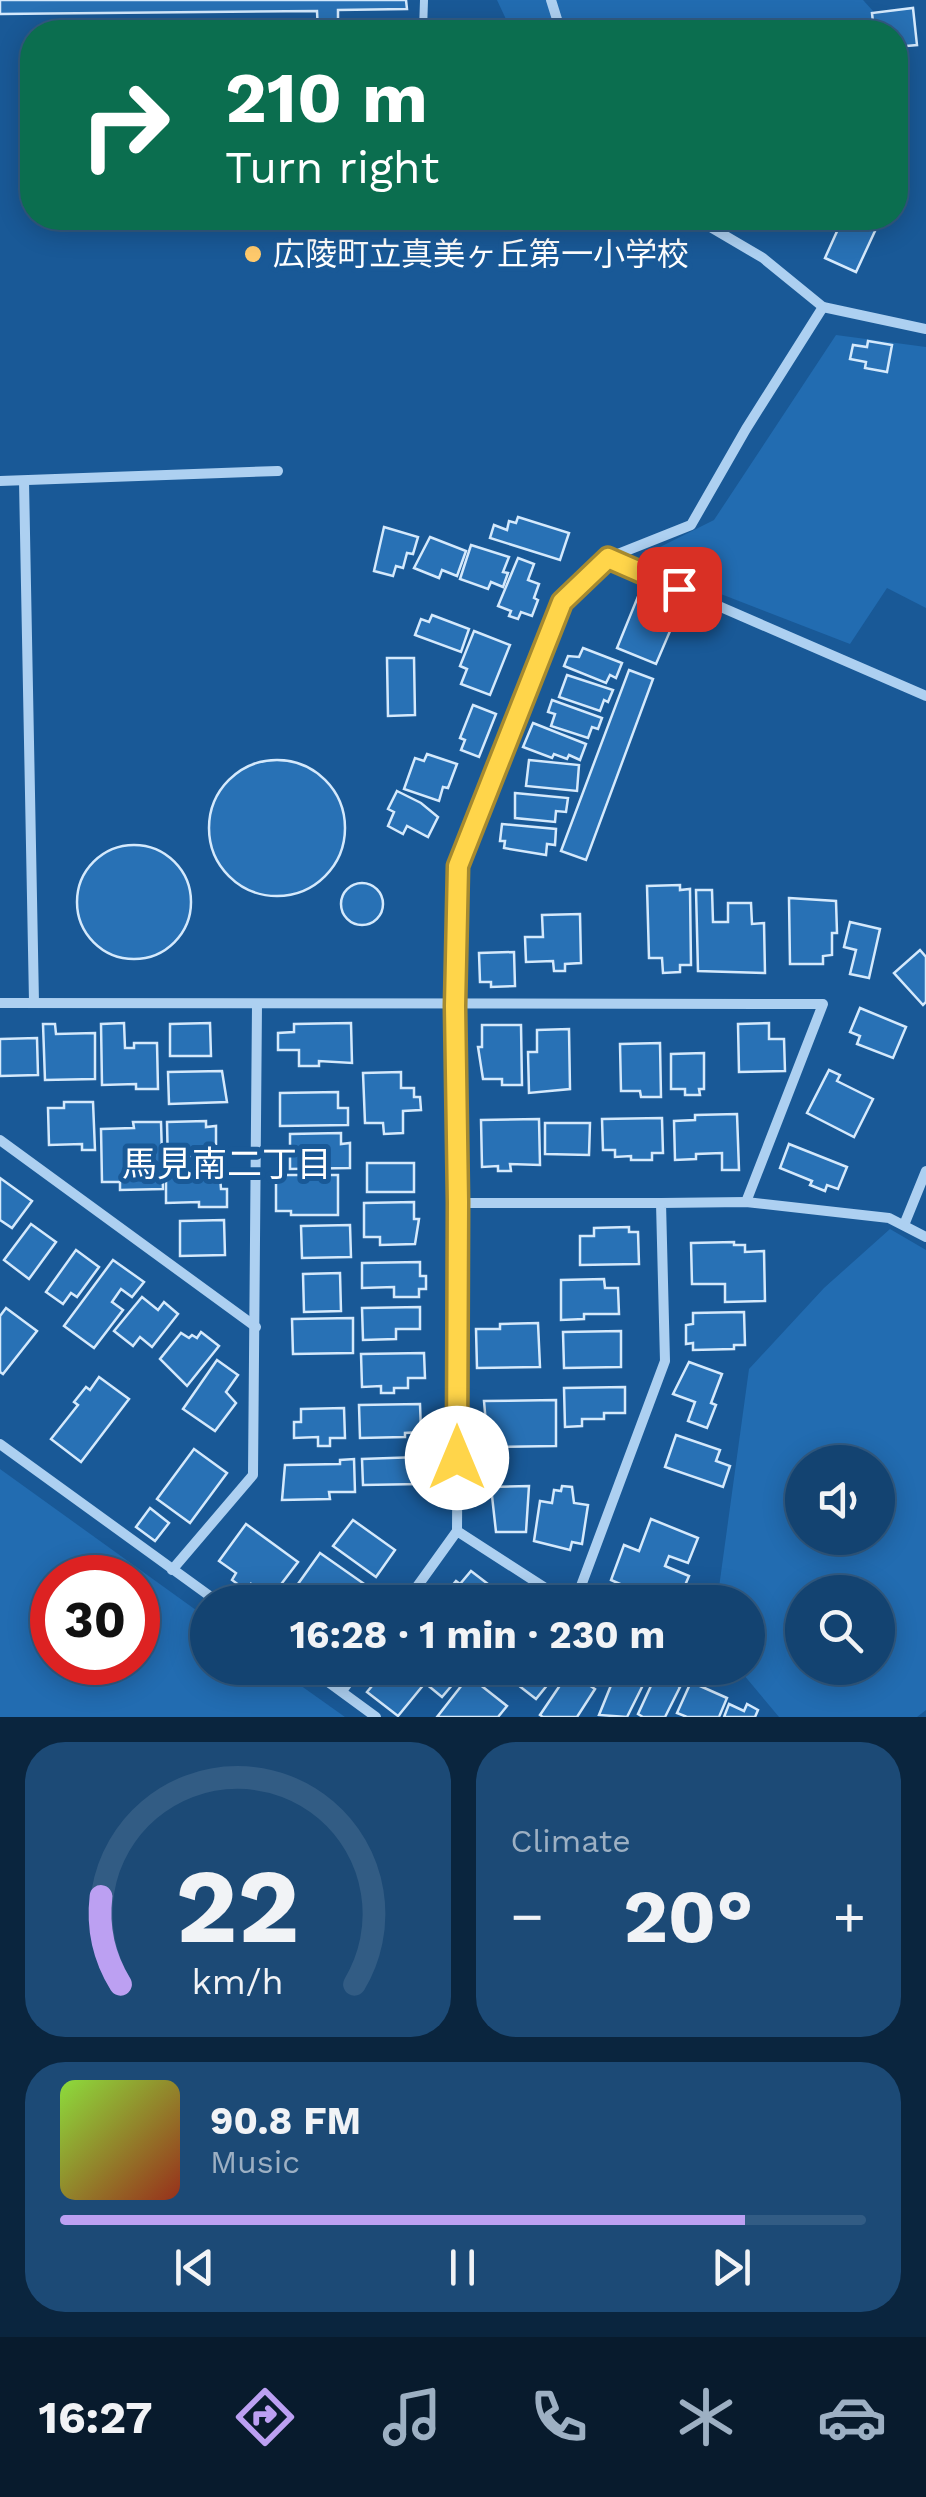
<!DOCTYPE html>
<html lang="en">
<head>
<meta charset="utf-8">
<style>
  :root { --surface:#134371; --page:#1c4a76; --text:#f1f3f6; --muted:#9db0c3; --line:#325c84; --accent:#bca0f2 }
  body { margin:0; font-family:"Work Sans","Noto Sans JP",sans-serif; background:var(--page); color:var(--text); height:100vh; display:flex; flex-direction:column; font-size:38px; white-space:nowrap }
  * { box-sizing:border-box; margin:0 }
  p { font-size:32px; color:var(--muted) }
  .icon { flex:none; width:55px; height:55px; fill:none; stroke:currentColor; stroke-width:2; stroke-linecap:round; stroke-linejoin:round }
  .map { position:relative; height:1717px; overflow:hidden }
  .sheet { display:flex; flex-direction:column; gap:25px; padding:25px; background:#0a253e; flex:1 }
  .sheet>* { flex:none }
  .banner { position:absolute; left:20px; top:20px; width:888px; height:210px; border-radius:40px; box-shadow:0 5px 25px #0003,0 0 0 2px var(--line); background:#0b6e4f; color:#fff; overflow:hidden }
  .controls { position:absolute; left:785px; top:1445px; display:grid; gap:20px }
  .controls a { display:grid; place-items:center; width:110px; height:110px; border-radius:50%; background:var(--surface); box-shadow:0 5px 25px #0003,0 0 0 2px var(--line); font-size:50px }
  .speed { position:absolute; left:30px; top:1555px; display:flex; gap:20px; font-size:50px; font-weight:700; text-align:center }
  .speed>* { display:grid; place-content:center; width:130px; height:130px; border-radius:50%; background:var(--surface); box-shadow:0 5px 25px #0003,0 0 0 2px var(--line); line-height:1 }
  .speed .limit { border:15px solid #d22; background:#fff; color:#111 }
  .pin { position:absolute; display:grid; place-items:center; width:85px; height:85px; color:#fff; margin:-42px; border-radius:20px; box-shadow:0 5px 15px #0006 }
  .me { position:absolute; width:110px; margin:-55px; rotate:0deg; stroke-linejoin:round; filter:drop-shadow(0 0 8px #0008) }
  .turn { display:flex; align-items:center; gap:35px; height:210px; padding:0 40px; font-size:45px }
  .turn .icon { width:130px; height:130px; stroke-width:2.5 }
  .turn b { display:block; font-size:70px; line-height:85px }
  .big { font-size:75px; font-weight:700; line-height:1.1 }
  .sheet .widget { flex:1; display:flex; flex-direction:column; justify-content:center; gap:15px; min-width:0; padding:0 35px; border-radius:40px; background:var(--page) }
  .sheet .dial { align-items:center; gap:0 }
  .dial svg { height:260px; overflow:visible; fill:none; stroke:var(--line); stroke-width:7; stroke-linecap:round; text-anchor:middle }
  .dial text { fill:var(--text); stroke:none }
  .song { display:flex; align-items:center; gap:30px }
  .cover { width:120px; height:120px; border-radius:15px; background:linear-gradient(135deg,hsl(90 70% 55%),hsl(10 70% 35%)) }
  .played { height:10px; border-radius:5px; background:linear-gradient(90deg,var(--accent) 85%,var(--line) 85%) }
  .keys { display:flex; justify-content:space-around; direction:ltr }
  .heat { display:flex; justify-content:space-between; align-items:center; font-size:55px; direction:ltr }
  .sheet .tiles { flex:1; display:grid; gap:25px; grid-template-columns:1fr 1fr }
  .widget:last-child { grid-column:span 2 }
  .trip { position:absolute; left:190px; top:1585px; width:575px; height:100px; border-radius:50px; background:var(--surface); box-shadow:0 5px 25px #0003,0 0 0 2px var(--line); font-weight:700; line-height:100px; text-align:center }
  .menu { display:flex; height:160px; justify-content:space-around; align-items:center; background:#081b2d; color:var(--muted) }
  .menu .icon { width:70px; height:70px }
  .menu .on { color:var(--accent) }
  .menu b { font-size:45px; color:var(--text) }
  .map>svg:first-child { display:block }
</style>
</head>
<body>
<div class="map">
<svg width="926" height="1717" viewBox="0 0 926 1717">
  <rect width="100%" height="100%" fill="#195997"/>
  <g fill="#226cb1" fill-rule="evenodd">
    <polygon points="497,0 863,0 873,11 878,32 512,32"/>
    <polygon points="836,335 926,347 926,608 887,588 850,644 646,565 652,551 714,520"/>
    <path d="M890 1229 926 1250V1710L917 1717H779L738 1668H748V1602H717L749 1369 824 1288ZM802 1462H878V1538H802ZM802 1592H878V1668H802Z"/>
    <path d="M0 1469 207 1618 208 1668H276L345 1717H0ZM52 1578H138V1662H52Z"/>
  </g>
  <g fill="#2871b5" stroke="#d4e9fc" stroke-width="2.5">
    <polygon points="0,0 406,0 407,9 338,10 338,32 318,32 317,11 0,14"/>
    <polygon points="913,8 917,45 895,47 895,32 874,32 872,13"/>
    <polygon points="843,218 881,218 856,272 825,258"/>
    <polygon points="868,341 892,345 887,372 865,368 866,362 850,359 853,345 867,347"/>
    <polygon points="518,517 569,533 560,560 490,538 494,525 507,530 509,521 516,523"/>
    <polygon points="384,527 418,537 413,554 407,553 403,568 396,566 393,576 374,571"/>
    <polygon points="430,537 466,551 457,576 442,570 439,578 414,568"/>
    <polygon points="471,545 509,557 503,572 508,573 503,587 491,582 488,589 460,579"/>
    <polygon points="518,558 534,564 528,580 539,584 534,598 538,600 532,616 521,612 518,619 509,616 511,611 498,606"/>
    <polygon points="639,594 679,610 656,664 617,648"/>
    <polygon points="432,615 469,629 461,652 415,635 421,619 429,622"/>
    <polygon points="474,631 510,645 490,695 461,684 467,669 460,666"/>
    <polygon points="583,648 622,663 616,678 610,675 606,683 564,666 568,656 579,657"/>
    <polygon points="387,658 414,658 415,715 388,716"/>
    <polygon points="629,670 653,679 586,860 561,851"/>
    <polygon points="567,675 613,690 608,702 604,700 600,711 559,697"/>
    <polygon points="552,700 602,718 598,729 592,727 588,738 551,726 555,714 548,712"/>
    <polygon points="473,705 496,714 479,757 461,750 465,740 460,738"/>
    <polygon points="533,723 586,744 580,760 569,755 567,759 554,754 552,758 523,747"/>
    <polygon points="427,754 457,764 448,788 443,787 439,801 404,789 415,758 424,761"/>
    <polygon points="529,760 579,765 577,791 526,786"/>
    <circle cx="277" cy="828" r="68"/>
    <polygon points="397,791 421,803 438,817 428,837 407,826 403,834 388,826 394,812 388,809"/>
    <polygon points="515,793 568,798 566,812 556,811 555,822 515,818"/>
    <polygon points="502,824 556,829 555,845 547,844 546,855 504,848 505,841 500,841"/>
    <circle cx="134" cy="902" r="57"/>
    <circle cx="362" cy="904" r="21"/>
    <polygon points="680,885 680,890 690,889 691,965 680,965 680,972 663,973 662,958 649,958 647,886"/>
    <polygon points="696,890 712,890 713,922 728,922 728,903 751,903 752,924 764,923 765,973 698,971"/>
    <polygon points="789,898 836,901 837,933 832,933 832,955 823,956 823,964 790,964"/>
    <polygon points="580,914 581,963 565,964 565,971 554,971 553,961 526,962 525,937 543,937 542,915"/>
    <polygon points="850,922 880,929 869,978 850,974 856,950 844,947"/>
    <polygon points="920,950 926,957 926,1002 923,1005 894,973"/>
    <polygon points="514,952 515,986 491,987 491,982 480,982 479,953"/>
    <polygon points="860,1008 906,1027 893,1058 857,1044 860,1036 850,1032"/>
    <polygon points="124,1023 125,1048 134,1048 134,1043 157,1043 158,1089 136,1089 136,1084 102,1085 101,1024"/>
    <polygon points="210,1023 211,1056 170,1056 170,1024"/>
    <polygon points="351,1023 352,1063 319,1061 319,1066 299,1066 299,1050 278,1050 278,1033 294,1032 294,1024"/>
    <polygon points="769,1023 769,1039 784,1039 785,1071 739,1072 738,1024"/>
    <polygon points="43,1024 55,1024 56,1034 95,1033 95,1079 45,1080"/>
    <polygon points="482,1025 521,1025 522,1085 502,1085 502,1079 483,1079 478,1047 482,1047"/>
    <polygon points="569,1029 570,1089 529,1093 528,1052 537,1052 537,1030"/>
    <polygon points="37,1038 38,1075 0,1076 0,1039"/>
    <polygon points="660,1043 661,1097 641,1097 640,1091 621,1091 620,1044"/>
    <polygon points="704,1053 704,1089 699,1089 700,1095 685,1095 685,1089 671,1089 671,1054"/>
    <polygon points="829,1070 840,1075 837,1081 873,1099 854,1137 807,1113"/>
    <polygon points="222,1071 227,1102 169,1104 168,1072"/>
    <polygon points="401,1072 401,1088 414,1088 414,1097 420,1097 421,1110 403,1111 403,1133 384,1134 383,1123 365,1123 363,1073"/>
    <polygon points="338,1092 338,1108 348,1108 348,1125 280,1126 280,1093"/>
    <polygon points="64,1102 93,1102 95,1150 82,1150 82,1144 49,1145 48,1108 64,1108"/>
    <polygon points="737,1114 739,1170 722,1170 722,1153 696,1154 696,1159 675,1160 674,1121 695,1120 695,1115"/>
    <polygon points="662,1118 663,1153 652,1153 652,1160 631,1160 631,1156 615,1157 615,1150 603,1150 602,1119"/>
    <polygon points="539,1119 540,1165 510,1164 511,1171 498,1171 498,1166 482,1167 481,1120"/>
    <polygon points="206,1121 206,1127 216,1126 216,1155 188,1156 188,1165 168,1166 167,1122"/>
    <polygon points="133,1122 161,1122 163,1189 120,1190 120,1182 102,1182 101,1129 134,1128"/>
    <polygon points="545,1123 590,1123 589,1155 545,1154"/>
    <polygon points="341,1133 341,1144 350,1143 350,1168 290,1169 290,1134"/>
    <polygon points="789,1144 847,1167 838,1189 827,1185 825,1191 810,1185 812,1181 780,1168"/>
    <rect x="367" y="1163" width="47" height="29"/>
    <polygon points="214,1172 214,1176 220,1176 221,1189 227,1189 227,1207 199,1207 199,1202 166,1203 166,1173"/>
    <polygon points="276,1175 338,1175 338,1215 291,1215 291,1211 276,1211"/>
    <polygon points="0,1178 32,1201 12,1228 0,1220"/>
    <polygon points="414,1202 414,1219 419,1219 415,1244 380,1245 380,1237 364,1237 364,1203"/>
    <polygon points="224,1220 225,1255 180,1256 180,1221"/>
    <polygon points="31,1224 56,1242 29,1279 4,1260"/>
    <polygon points="350,1225 351,1257 302,1258 301,1226"/>
    <polygon points="629,1227 629,1232 638,1232 639,1264 580,1265 580,1236 594,1236 594,1228"/>
    <polygon points="734,1242 734,1245 745,1245 745,1252 764,1251 765,1301 725,1302 725,1284 692,1284 691,1243"/>
    <polygon points="76,1250 99,1267 77,1297 71,1293 63,1304 46,1292"/>
    <polygon points="113,1260 144,1282 132,1297 121,1289 112,1302 123,1310 94,1348 64,1326"/>
    <polygon points="420,1262 420,1276 426,1276 426,1289 419,1289 419,1297 394,1297 394,1287 362,1288 362,1263"/>
    <polygon points="340,1273 341,1311 304,1312 303,1274"/>
    <polygon points="604,1279 605,1288 618,1288 619,1314 584,1314 584,1319 561,1320 561,1280"/>
    <polygon points="142,1297 158,1310 164,1302 178,1314 152,1347 140,1337 133,1346 114,1331"/>
    <polygon points="420,1307 420,1329 396,1329 396,1339 363,1340 362,1308"/>
    <polygon points="6,1308 37,1331 3,1374 0,1372 0,1316"/>
    <polygon points="744,1312 745,1345 734,1345 734,1349 693,1350 693,1343 686,1344 686,1325 693,1324 693,1313"/>
    <polygon points="353,1318 353,1353 293,1354 292,1319"/>
    <polygon points="538,1323 540,1367 477,1368 476,1329 500,1329 500,1324"/>
    <polygon points="621,1331 621,1367 564,1368 563,1332"/>
    <polygon points="201,1332 219,1346 187,1386 160,1359 181,1333 189,1338 192,1335 197,1338"/>
    <polygon points="424,1353 425,1378 408,1378 408,1388 394,1388 394,1393 381,1393 381,1386 362,1387 361,1354"/>
    <polygon points="217,1360 238,1375 226,1392 236,1403 215,1431 183,1409"/>
    <polygon points="689,1362 722,1374 711,1403 716,1405 707,1428 688,1421 695,1402 673,1394"/>
    <polygon points="99,1377 129,1399 81,1462 51,1439 78,1405 74,1402 86,1387 90,1390"/>
    <polygon points="625,1387 625,1413 604,1413 604,1419 582,1419 582,1426 565,1427 564,1388"/>
    <polygon points="556,1400 556,1446 488,1447 484,1401"/>
    <polygon points="420,1404 421,1432 405,1433 405,1437 360,1438 359,1405"/>
    <polygon points="344,1408 345,1438 330,1438 330,1446 318,1446 318,1437 294,1438 294,1422 301,1422 301,1409"/>
    <polygon points="676,1435 720,1450 716,1461 730,1466 723,1487 665,1467"/>
    <polygon points="194,1449 227,1473 190,1523 157,1499"/>
    <polygon points="419,1457 420,1484 363,1485 362,1459"/>
    <polygon points="354,1459 355,1492 329,1492 330,1499 282,1500 285,1465 340,1464 340,1460"/>
    <polygon points="529,1486 526,1532 496,1532 491,1487"/>
    <polygon points="562,1486 572,1487 574,1503 588,1505 582,1544 572,1542 570,1550 534,1541 540,1501 552,1503 554,1490 561,1491"/>
    <polygon points="150,1508 169,1523 155,1541 136,1527"/>
    <polygon points="651,1519 698,1538 688,1563 669,1556 665,1566 689,1576 678,1602 661,1602 611,1580 624,1545 639,1551"/>
    <polygon points="353,1520 395,1550 376,1577 333,1546"/>
    <polygon points="246,1524 298,1562 276,1591 271,1587 265,1595 251,1584 247,1591 232,1580 236,1573 219,1561"/>
    <polygon points="320,1553 370,1588 363,1598 369,1602 310,1602 293,1591"/>
    <polygon points="471,1571 501,1594 495,1602 439,1602 456,1581 460,1584"/>
    <polygon points="387,1668 460,1668 464,1671 442,1697 425,1683 398,1716 367,1692"/>
    <polygon points="517,1668 561,1668 536,1699 509,1678"/>
    <polygon points="631,1668 648,1675 627,1717 599,1715 616,1673 626,1678"/>
    <polygon points="569,1672 595,1689 577,1717 543,1717 540,1715"/>
    <polygon points="656,1675 680,1687 665,1717 643,1717 638,1714"/>
    <polygon points="469,1676 507,1706 498,1717 437,1717"/>
    <polygon points="691,1682 727,1698 719,1717 687,1717 677,1713"/>
    <polygon points="729,1704 744,1711 747,1704 758,1710 755,1717 724,1717"/>
  </g>
  <g fill="none" stroke-linecap="round" stroke-linejoin="round">
    <polyline stroke="#add0f1" stroke-width="8" points="423,31 424,0"/>
    <g stroke="#add0f1" stroke-width="10">
      <polyline points="551,0 561,32"/>
      <polyline points="695,218 763,258 823,307 926,329"/>
      <polyline points="0,481 278,471"/>
      <polyline points="24,481 34,1002"/>
      <polyline points="608,558 926,696"/>
      <polyline points="0,1003 823,1004 746,1202"/>
      <polyline points="0,1140 256,1327"/>
      <polyline points="459,1203 661,1203"/>
      <polyline points="904,1225 926,1171"/>
      <polyline points="0,1444 218,1602"/>
      <polyline points="457,1531 459,1203 455,1006 458,866 562,602 608,558 691,525 746,429 823,307"/>
      <polyline points="172,1570 253,1475 257,1004"/>
      <polyline points="406,1602 457,1531 567,1602"/>
      <polyline points="575,1602 665,1361 661,1203 746,1202 889,1218 926,1237"/>
      <polyline points="309,1668 376,1717"/>
      <polyline points="342,1691 359,1668"/>
    </g>
  </g>
  <g fill="none" stroke-linecap="round" stroke-linejoin="round">
    <defs>
      <polyline id="route" points="457,1458 458,1202 455,1006 458,866 562,602 608,558 679,589"/>
    </defs>
    <use href="#route" stroke="#a68a30" stroke-width="25"/>
    <use href="#route" stroke="#ffd54a" stroke-width="18"/>
  </g>
  <circle fill="#ffca6c" stroke="#195997" stroke-width="4" cx="253" cy="254" r="10"/>
  <g text-anchor="middle" dominant-baseline="central" stroke-width="10" stroke-linejoin="round" paint-order="stroke">
    <g font-size="32" fill="#fff" stroke="#195997" text-anchor="start">
      <text x="273" y="254">広陵町立真美ヶ丘第一小学校</text>
    </g>
    <g font-size="35" fill="#fff" stroke="#195997">
      <text x="227" y="1164">馬見南二丁目</text>
    </g>
  </g>
</svg>
<div class="controls">
<a><svg class="icon" aria-label="sound" viewBox="0 0 24 24"><path d="M4 9h4l5-4v14l-5-4H4zM17 9q2 3 0 6"/></svg></a>
<a><svg class="icon" aria-label="search" viewBox="0 0 24 24"><circle cx="10" cy="10" r="6"/><path d="M15 15l6 6"/></svg></a>
</div>
<div class="speed"><div class="limit">30</div></div>
<div class="pin" style="left:679px;top:589px;background:#d93025"><svg class="icon" aria-label="arrive" viewBox="0 0 24 24"><path d="M6 21V4h12l-3 4 3 4H6"/></svg></div>
<svg class="me" style="left:457px;top:1458px" viewBox="-20 -20 40 40"><circle r="19" fill="#fff"/><path d="M0-13L10 11 0 6-10 11z" fill="#ffd54a"/></svg>
<div class="trip">16:28 · 1 min · 230 m</div>
<div class="banner">
<div class="turn"><svg class="icon" aria-label="right" viewBox="0 0 24 24"><path d="M7 20v-9h11M14 6l5 5-5 5"/></svg><div><b>210 m</b>Turn right</div></div>
</div>
</div>
<section class="sheet">
<div class="tiles">
<div class="widget dial"><svg viewBox="0 0 100 80">
<path d="M14 69A42 42 0 1 1 86 69"/>
<path d="M14 69A42 42 0 0 1 8 42" stroke="#bca0f2"/>
<text x="50" y="56" font-size="32" font-weight="700">22</text>
<text x="50" y="72" font-size="11">km/h</text>
</svg></div>
<div class="widget"><p>Climate</p>
<div class="heat"><a>−</a><b class="big">20°</b><a>+</a></div>
</div>
<div class="widget">
<div class="song"><i class="cover"></i><div><b>90.8 FM</b><p>Music</p></div></div>
<div class="played"></div>
<div class="keys"><svg class="icon" aria-label="previous" viewBox="0 0 24 24"><path d="M18 5L8 12l10 7zM5 5v14"/></svg><svg class="icon" aria-label="pause" viewBox="0 0 24 24"><path d="M8 5v14M16 5v14"/></svg><svg class="icon" aria-label="next" viewBox="0 0 24 24"><path d="M6 5l10 7-10 7zM19 5v14"/></svg></div>
</div>
</div>
</section>
<nav class="menu">
<b>16:27</b>
<svg class="icon on" aria-label="directions" viewBox="0 0 24 24"><path d="M12 3l9 9-9 9-9-9zM9 14v-3h6M13 9l2 2-2 2"/></svg>
<svg class="icon" aria-label="music" viewBox="0 0 24 24"><path d="M9 18V5l10-2v13"/><circle cx="6" cy="18" r="3"/><circle cx="16" cy="16" r="3"/></svg>
<svg class="icon" aria-label="phone" viewBox="0 0 24 24"><path d="M5 4h4l2 5-3 2q2 4 5 5l2-3 5 2v4C11 20 4 13 5 4z"/></svg>
<svg class="icon" aria-label="climate" viewBox="0 0 24 24"><path d="M12 3v18M4 7l16 10M4 17L20 7"/></svg>
<svg class="icon" aria-label="car" viewBox="0 0 24 24"><path d="M5 17H2v-5l4-1 3-4h7l3 4 3 1v5h-3M9 17h6M6 11h13"/><circle cx="7" cy="17" r="2"/><circle cx="17" cy="17" r="2"/></svg>
</nav>
</body>
</html>
